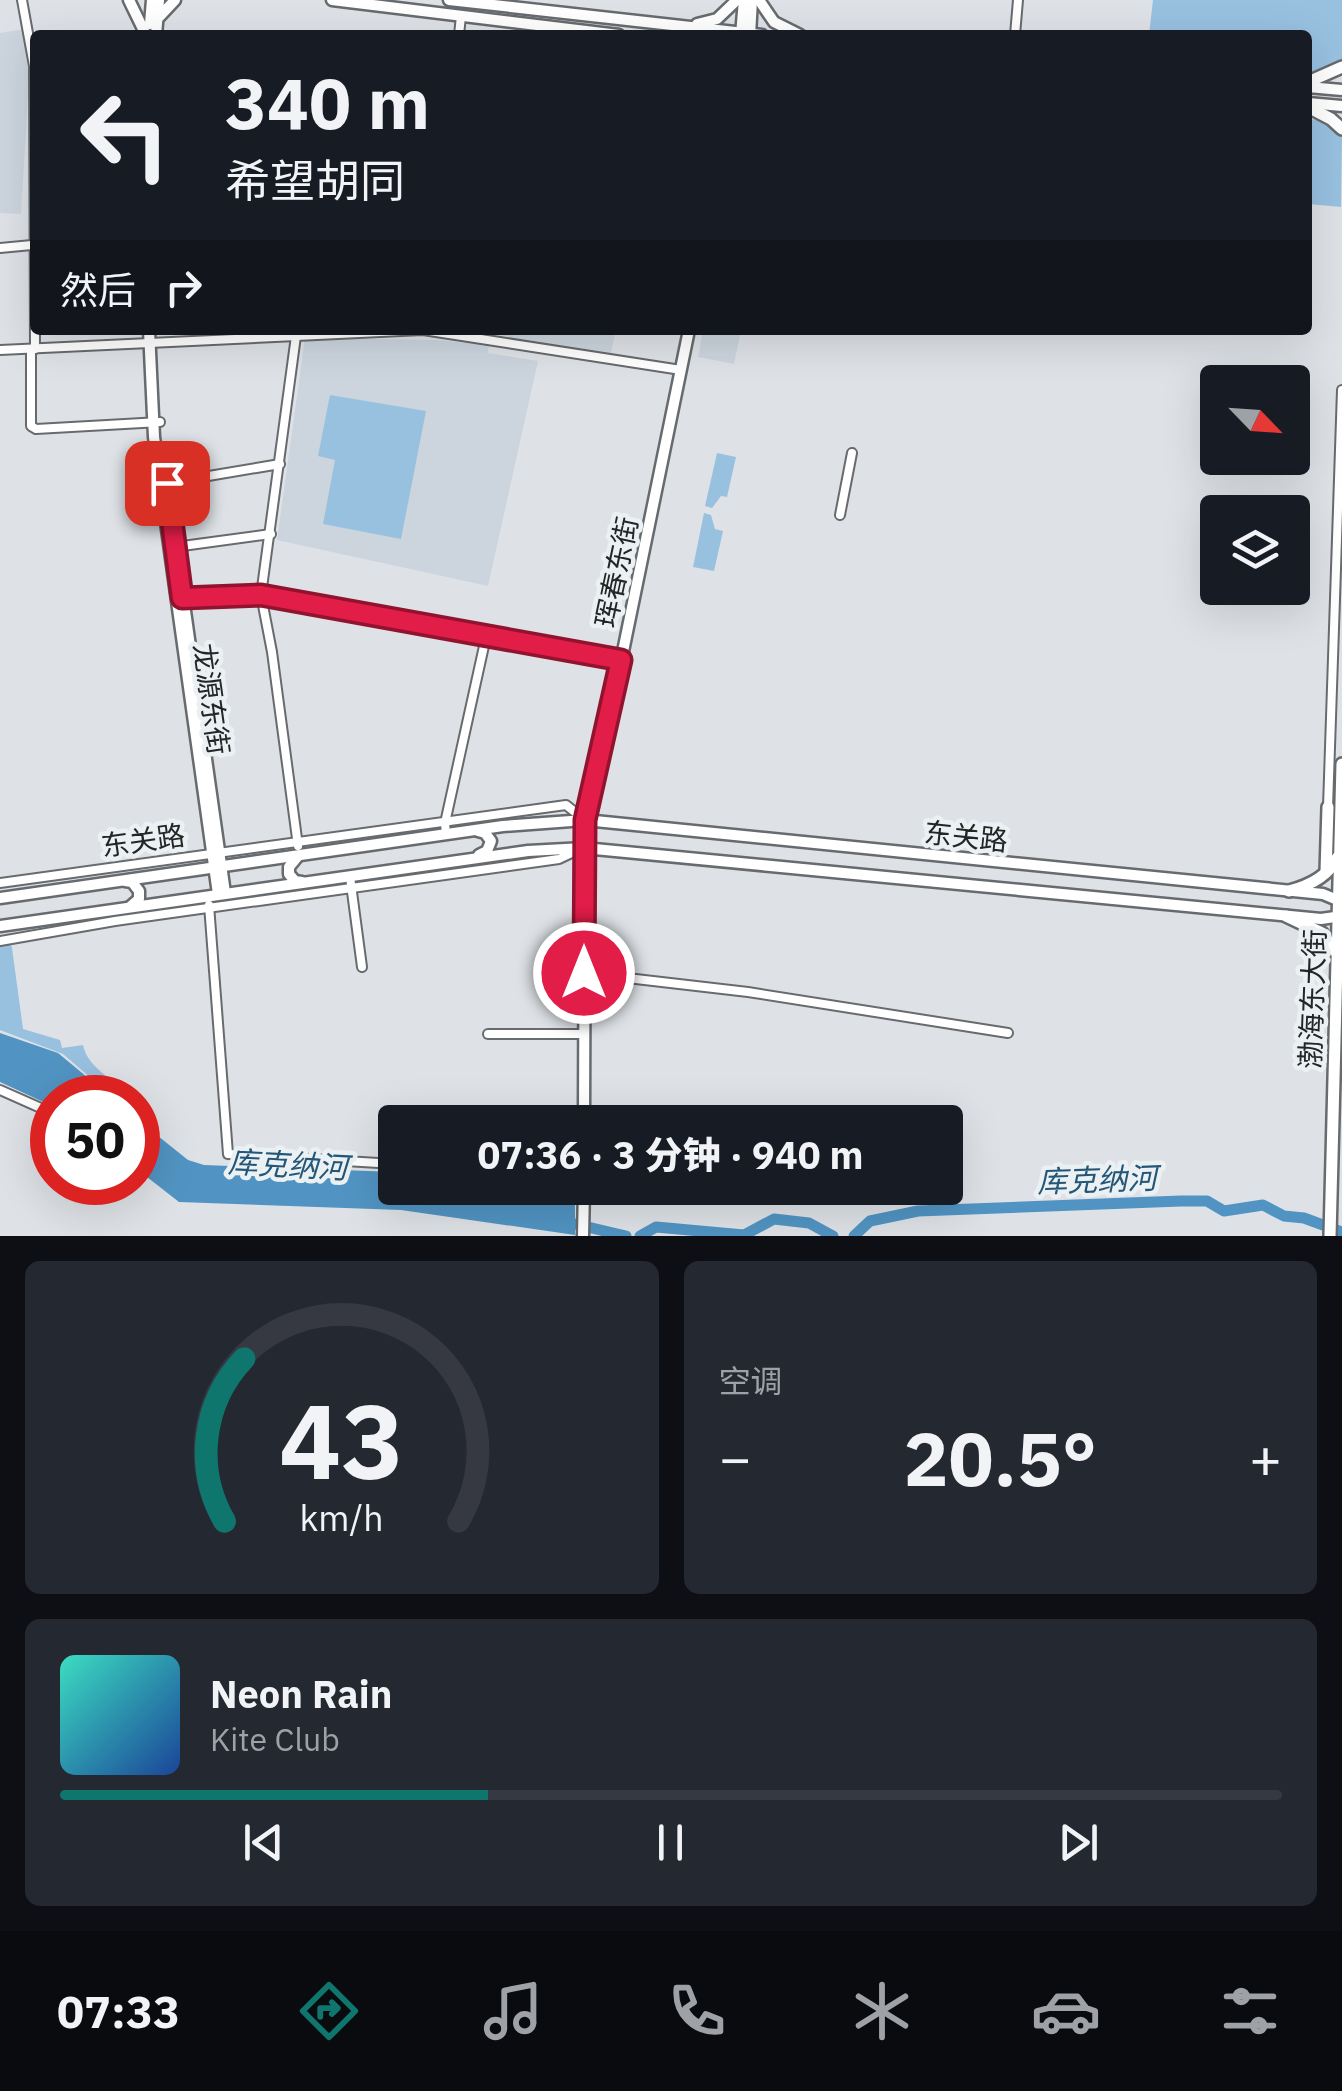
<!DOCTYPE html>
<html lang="zh">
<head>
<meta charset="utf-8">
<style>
  :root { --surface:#171b24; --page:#242831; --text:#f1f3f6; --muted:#9ea1a6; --line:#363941; --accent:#0f766e }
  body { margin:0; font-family:"IBM Plex Sans","Noto Sans SC",sans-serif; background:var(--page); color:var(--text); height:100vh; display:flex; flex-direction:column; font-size:38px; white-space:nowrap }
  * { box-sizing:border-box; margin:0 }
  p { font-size:32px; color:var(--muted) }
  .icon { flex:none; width:55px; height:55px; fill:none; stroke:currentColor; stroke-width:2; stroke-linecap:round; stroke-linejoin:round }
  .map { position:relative; height:1236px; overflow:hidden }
  .side { display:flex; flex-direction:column; gap:25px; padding:25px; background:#0d0f14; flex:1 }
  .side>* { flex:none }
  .banner { position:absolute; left:30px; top:30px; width:1282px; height:305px; border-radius:10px; box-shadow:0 10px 40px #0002; background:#171b24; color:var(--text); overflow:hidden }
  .needle { width:65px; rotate:115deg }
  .controls { position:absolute; left:1200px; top:365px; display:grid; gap:20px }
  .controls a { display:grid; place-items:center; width:110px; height:110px; border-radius:10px; background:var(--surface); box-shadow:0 10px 40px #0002; font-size:50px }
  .speed { position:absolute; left:30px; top:1075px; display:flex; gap:20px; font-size:50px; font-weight:700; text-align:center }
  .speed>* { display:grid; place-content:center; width:130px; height:130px; border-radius:50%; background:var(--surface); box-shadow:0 10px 40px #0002; line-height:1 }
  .speed .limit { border:15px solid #d22; background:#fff; color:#111 }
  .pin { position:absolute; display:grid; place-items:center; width:85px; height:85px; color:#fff; margin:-42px; border-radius:20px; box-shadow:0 5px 15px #0006 }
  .me { position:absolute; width:110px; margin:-55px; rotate:0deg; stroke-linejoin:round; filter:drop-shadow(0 0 8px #0008) }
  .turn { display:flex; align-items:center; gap:35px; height:210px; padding:0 30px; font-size:45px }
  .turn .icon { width:130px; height:130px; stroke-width:2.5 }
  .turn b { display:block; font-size:70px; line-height:85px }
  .then { display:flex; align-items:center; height:95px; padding:0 30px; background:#0003; gap:20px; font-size:38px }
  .big { font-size:75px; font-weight:800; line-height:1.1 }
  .side .card { flex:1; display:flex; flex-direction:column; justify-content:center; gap:15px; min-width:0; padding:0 35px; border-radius:15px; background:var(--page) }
  .side .dial { align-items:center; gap:0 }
  .dial svg { height:260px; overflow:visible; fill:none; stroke:var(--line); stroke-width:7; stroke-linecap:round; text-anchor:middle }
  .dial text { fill:var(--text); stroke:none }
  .song { display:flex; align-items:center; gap:30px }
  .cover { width:120px; height:120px; border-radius:15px; background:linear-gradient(135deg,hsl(170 70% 55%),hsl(220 70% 35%)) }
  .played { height:10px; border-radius:5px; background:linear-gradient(90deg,var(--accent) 35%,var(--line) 35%) }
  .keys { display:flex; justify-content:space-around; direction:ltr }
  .heat { display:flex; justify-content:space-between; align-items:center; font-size:55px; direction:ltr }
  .side .tiles { flex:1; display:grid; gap:25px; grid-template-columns:1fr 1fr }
  .card:last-child { grid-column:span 2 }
  .trip { position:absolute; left:378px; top:1105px; width:585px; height:100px; border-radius:10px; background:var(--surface); box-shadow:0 10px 40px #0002; font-weight:800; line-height:100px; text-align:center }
  .menu { display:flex; height:160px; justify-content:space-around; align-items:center; background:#090b0e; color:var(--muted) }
  .menu .icon { width:70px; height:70px }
  .menu .current { color:var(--accent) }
  .menu b { font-size:45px; color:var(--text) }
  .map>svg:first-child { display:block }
</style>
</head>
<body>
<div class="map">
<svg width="1342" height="1236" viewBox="0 0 1342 1236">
  <rect width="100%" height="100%" fill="#dee2e6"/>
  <g fill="#ccd5de">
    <polygon points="24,29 29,79 21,214 0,213 0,33"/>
    <polygon points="467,330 616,330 611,353"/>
    <polygon points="703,330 741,330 734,364 698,357"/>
    <polygon points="305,338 435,340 489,345 488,353 538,361 488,586 277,540"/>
  </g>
  <g fill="#98c1e0">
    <polygon points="1153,0 1342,0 1342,59 1333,68 1308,74 1308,35 1149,35"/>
    <path d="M1308 119C1323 120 1334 123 1342 138L1341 207 1308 204Z"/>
    <polygon points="330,395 426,411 401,539 323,524 335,460 318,456"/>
    <polygon points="717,453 736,457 727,497 721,496 712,508 705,506"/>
    <polygon points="704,513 711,515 715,529 723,531 714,571 693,567"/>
    <path d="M0 943H10L12 948 23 1029 60 1040 62 1048 83 1045C89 1072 117 1076 121 1097H113L63 1054 0 1030Z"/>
  </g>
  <g fill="#5194c3">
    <polygon points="0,1033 58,1053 111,1097 52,1098 52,1106 0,1082"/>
    <polygon points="138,1120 188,1160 204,1165 395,1172 395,1188 525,1188 575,1196 575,1235 401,1210 179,1202 138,1170"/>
  </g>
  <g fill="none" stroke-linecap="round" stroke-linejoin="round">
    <g stroke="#5194c3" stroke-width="11">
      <polyline points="562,1221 626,1236"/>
      <polyline points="640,1236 656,1227 744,1235 774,1219 809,1223 833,1236"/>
      <polyline points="854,1236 870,1221 918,1211 1181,1201 1207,1201 1224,1211 1263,1205 1284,1216 1304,1218 1342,1232"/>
    </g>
    <defs>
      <g id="minor">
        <polyline points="22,0 34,66 35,349"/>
        <polyline points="459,35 461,16"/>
        <polyline points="1015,35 1018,0"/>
        <polyline points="0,248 32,245"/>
        <polyline points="296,336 261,595 272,652 298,846"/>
        <polyline points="31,349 31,426 36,429 160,422"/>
        <polyline points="0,350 423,330 681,370"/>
        <polyline points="167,483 280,464"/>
        <polyline points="840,515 852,453"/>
        <polyline points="175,547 271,534"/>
        <polyline points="181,598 261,595 621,661"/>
        <polyline points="1328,807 1342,390"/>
        <polyline points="446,834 445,823 486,637"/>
        <polyline points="350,877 362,967"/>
        <polyline points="0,883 566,805 585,820"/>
        <polyline points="209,905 228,1154 395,1164"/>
        <polyline points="0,941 115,921 559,859 578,850"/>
        <polyline points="584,973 748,992 1008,1033"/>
        <polyline points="488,1034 584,1034"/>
        <polyline points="0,1090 52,1113"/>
      </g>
      <g id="major">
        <polyline points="129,0 146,35"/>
        <polyline points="332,0 619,35"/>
        <polyline points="449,0 762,35"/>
        <polyline points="759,0 774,22 800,35"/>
        <polyline points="160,16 175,0"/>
        <polyline points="150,24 152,0"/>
        <polyline points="697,24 717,19 737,0"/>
        <polyline points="156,35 159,0"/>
        <polyline points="741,35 744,0"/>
        <polyline points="750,35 752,0"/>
        <polyline points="1308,87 1342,90"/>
        <polyline points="1308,103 1342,106"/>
        <polyline points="149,330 154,437 218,894"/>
        <polyline points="169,498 225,893"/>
        <polyline points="478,831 485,833 491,841 487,851 479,855"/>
        <polyline points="298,856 289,867 289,874 295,881 302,882"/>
        <polyline points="125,881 132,882 139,891 139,899 131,906"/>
        <polyline points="0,898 503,826 585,820 1323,894 1342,902"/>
        <polyline points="0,926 528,851 584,848 1321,919 1342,916"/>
        <polyline points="584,1122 585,820 604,744 689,330"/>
        <polyline points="583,1236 584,1188"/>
      </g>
      <g id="highway">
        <polyline points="1308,82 1342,67"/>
        <polyline points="1308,107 1331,119 1342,129"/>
        <polyline points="1326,872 1328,807"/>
        <path d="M1289 891C1308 886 1328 877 1337 858"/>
        <polyline points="1286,916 1322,933 1339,956"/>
        <polyline points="1330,1236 1342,764"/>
      </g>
    </defs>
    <use href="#minor" stroke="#676b6e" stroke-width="12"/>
    <use href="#major" stroke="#676b6e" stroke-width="15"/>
    <use href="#highway" stroke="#676b6e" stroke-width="16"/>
    <use href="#minor" stroke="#fff" stroke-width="8"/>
    <use href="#major" stroke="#fff" stroke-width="10"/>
    <use href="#highway" stroke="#fff" stroke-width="11"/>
  </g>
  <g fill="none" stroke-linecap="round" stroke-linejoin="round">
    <defs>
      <polyline id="route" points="167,483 182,598 261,595 621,660 585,820 584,973"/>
    </defs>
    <use href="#route" stroke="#92132f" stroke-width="25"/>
    <use href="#route" stroke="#e11d48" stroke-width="18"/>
  </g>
  <g text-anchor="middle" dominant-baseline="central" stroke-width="9" stroke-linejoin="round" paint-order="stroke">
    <g font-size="28" fill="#232526" stroke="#ebf0f3">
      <text transform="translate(616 572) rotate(-78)">珲春东街</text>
      <text transform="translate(212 699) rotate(82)">龙源东街</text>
      <text transform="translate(966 836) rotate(6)">东关路</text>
      <text transform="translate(143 840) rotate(-8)">东关路</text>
      <text transform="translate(1312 999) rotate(-88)">渤海东大街</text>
    </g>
    <g font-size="30" font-style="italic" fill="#245677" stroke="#ebf0f3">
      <text transform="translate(288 1164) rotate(3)">库克纳河</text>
      <text transform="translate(1097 1179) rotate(-2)">库克纳河</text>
    </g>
  </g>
</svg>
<div class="controls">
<a><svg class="needle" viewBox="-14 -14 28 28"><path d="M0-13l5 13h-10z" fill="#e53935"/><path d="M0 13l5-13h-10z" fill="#9ea1a6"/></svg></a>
<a><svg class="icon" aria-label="layers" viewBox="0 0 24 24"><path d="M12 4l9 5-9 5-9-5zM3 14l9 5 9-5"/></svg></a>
</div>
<div class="speed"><div class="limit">50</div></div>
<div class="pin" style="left:167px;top:483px;background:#d93025"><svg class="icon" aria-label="arrive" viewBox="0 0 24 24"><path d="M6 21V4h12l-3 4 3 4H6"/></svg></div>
<svg class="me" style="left:584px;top:973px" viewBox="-20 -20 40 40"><circle r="17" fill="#e11d48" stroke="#fff" stroke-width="3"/><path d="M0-11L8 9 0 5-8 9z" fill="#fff"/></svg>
<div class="trip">07:36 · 3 分钟 · 940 m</div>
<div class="banner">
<div class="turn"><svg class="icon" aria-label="left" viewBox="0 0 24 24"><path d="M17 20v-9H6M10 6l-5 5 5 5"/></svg><div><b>340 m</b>希望胡同</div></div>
<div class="then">然后<svg class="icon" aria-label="right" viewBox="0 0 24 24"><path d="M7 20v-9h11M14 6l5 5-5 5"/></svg></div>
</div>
</div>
<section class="side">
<div class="tiles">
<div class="card dial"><svg viewBox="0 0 100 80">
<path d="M14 69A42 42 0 1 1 86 69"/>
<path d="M14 69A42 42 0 0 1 20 19" stroke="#0f766e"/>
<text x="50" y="56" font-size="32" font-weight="700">43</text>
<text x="50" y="72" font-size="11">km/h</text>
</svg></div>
<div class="card"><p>空调</p>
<div class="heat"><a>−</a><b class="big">20.5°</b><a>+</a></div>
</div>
<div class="card">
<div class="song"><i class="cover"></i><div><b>Neon Rain</b><p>Kite Club</p></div></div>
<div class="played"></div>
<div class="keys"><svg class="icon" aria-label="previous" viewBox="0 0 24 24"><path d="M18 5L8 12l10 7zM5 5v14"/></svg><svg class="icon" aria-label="pause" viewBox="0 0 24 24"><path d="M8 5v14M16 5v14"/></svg><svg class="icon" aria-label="next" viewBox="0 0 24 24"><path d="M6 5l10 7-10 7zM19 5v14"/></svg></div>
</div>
</div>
</section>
<nav class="menu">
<b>07:33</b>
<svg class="icon current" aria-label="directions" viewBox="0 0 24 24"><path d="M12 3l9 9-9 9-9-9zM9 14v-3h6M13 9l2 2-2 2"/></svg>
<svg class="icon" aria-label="music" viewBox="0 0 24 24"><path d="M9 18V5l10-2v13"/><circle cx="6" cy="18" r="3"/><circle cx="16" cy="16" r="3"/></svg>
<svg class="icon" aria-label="phone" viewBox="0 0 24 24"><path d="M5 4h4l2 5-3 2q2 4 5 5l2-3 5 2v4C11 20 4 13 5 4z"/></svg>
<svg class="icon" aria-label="climate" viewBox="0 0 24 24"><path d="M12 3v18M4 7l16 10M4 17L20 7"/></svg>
<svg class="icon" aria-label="car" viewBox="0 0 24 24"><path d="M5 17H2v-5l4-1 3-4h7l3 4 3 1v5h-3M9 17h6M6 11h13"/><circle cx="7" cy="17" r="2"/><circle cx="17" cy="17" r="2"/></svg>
<svg class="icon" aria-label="filters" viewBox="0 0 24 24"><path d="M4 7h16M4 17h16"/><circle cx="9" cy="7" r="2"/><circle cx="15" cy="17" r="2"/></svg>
</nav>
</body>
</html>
